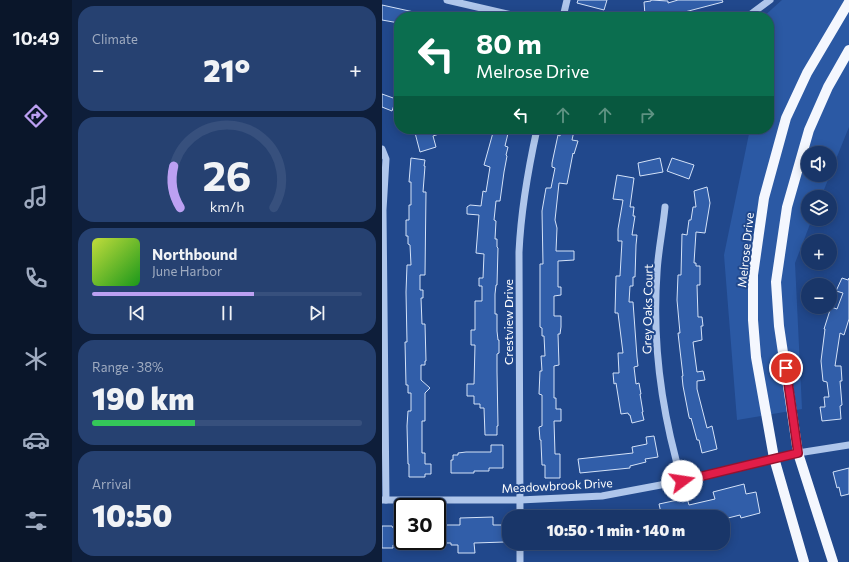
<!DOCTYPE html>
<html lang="en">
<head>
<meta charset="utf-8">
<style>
  :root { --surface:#193669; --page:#264171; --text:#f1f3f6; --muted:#9fabc0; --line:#37507d; --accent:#bca0f2 }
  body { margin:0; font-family:Commissioner,sans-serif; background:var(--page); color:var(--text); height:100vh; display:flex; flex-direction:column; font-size:15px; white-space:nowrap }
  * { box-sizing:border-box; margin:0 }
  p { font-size:13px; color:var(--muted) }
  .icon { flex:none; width:22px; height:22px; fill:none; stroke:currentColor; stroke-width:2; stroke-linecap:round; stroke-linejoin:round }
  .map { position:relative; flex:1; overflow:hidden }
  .sheet { display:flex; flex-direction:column; gap:6px; padding:6px; background:#0e1e3a; width:310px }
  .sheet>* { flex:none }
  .guide { position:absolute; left:12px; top:12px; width:380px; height:122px; border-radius:16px; box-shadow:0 2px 10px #0003,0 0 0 1px var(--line); background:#0b6e4f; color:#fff; overflow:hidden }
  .controls { position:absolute; left:419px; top:146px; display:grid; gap:8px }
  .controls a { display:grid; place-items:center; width:36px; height:36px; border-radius:50%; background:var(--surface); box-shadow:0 2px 10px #0003,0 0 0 1px var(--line); font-size:20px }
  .speed { position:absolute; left:12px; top:498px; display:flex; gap:8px; font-size:20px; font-weight:700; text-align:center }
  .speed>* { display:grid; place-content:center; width:52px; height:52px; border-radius:50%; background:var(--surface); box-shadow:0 2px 10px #0003,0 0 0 1px var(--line); line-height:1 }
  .speed .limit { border:2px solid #111; border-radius:6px; background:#fff; color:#111 }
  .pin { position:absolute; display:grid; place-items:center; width:34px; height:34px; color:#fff; margin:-17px; border:2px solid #fff; border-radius:50%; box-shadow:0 1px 4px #0007 }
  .me { position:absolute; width:44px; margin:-22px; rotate:76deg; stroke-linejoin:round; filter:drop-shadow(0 0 3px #0008) }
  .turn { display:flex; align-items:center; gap:14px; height:84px; padding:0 16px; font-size:18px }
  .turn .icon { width:52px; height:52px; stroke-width:2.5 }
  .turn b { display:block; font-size:28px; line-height:34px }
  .lanes { display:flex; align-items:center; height:38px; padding:0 16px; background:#0003; justify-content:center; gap:20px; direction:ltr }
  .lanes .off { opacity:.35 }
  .big { font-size:30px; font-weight:800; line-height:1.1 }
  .sheet .card { flex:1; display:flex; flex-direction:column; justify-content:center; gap:6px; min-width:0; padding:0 14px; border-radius:16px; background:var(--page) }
  .sheet .dial { align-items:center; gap:0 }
  .dial svg { height:104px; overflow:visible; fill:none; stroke:var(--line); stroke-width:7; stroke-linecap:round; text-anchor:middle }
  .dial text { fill:var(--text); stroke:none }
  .song { display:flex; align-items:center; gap:12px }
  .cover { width:48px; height:48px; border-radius:6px; background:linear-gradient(135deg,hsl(70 70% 55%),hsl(120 70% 35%)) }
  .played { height:4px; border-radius:2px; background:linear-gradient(90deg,var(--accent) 60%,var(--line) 60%) }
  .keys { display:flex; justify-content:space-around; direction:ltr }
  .heat { display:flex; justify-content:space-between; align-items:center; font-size:22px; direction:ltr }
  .charge { height:6px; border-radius:3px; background:linear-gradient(90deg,#34c759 38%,var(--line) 0) }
  .trip { position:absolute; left:120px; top:510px; width:228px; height:40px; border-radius:16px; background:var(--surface); box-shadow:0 2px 10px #0003,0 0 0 1px var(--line); font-weight:800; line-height:40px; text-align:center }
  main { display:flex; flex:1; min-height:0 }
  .dock { display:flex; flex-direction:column; width:72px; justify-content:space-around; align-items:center; background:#0a162a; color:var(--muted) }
  .dock .icon { width:28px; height:28px }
  .dock .selected { color:var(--accent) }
  .dock b { font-size:18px; color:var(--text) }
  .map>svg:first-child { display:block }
</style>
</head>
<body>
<main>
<nav class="dock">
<b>10:49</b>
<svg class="icon selected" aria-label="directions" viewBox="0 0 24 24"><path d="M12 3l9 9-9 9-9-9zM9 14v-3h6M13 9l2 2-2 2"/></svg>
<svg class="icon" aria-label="music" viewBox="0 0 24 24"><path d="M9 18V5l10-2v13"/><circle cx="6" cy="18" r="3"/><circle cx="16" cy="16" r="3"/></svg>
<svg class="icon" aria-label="phone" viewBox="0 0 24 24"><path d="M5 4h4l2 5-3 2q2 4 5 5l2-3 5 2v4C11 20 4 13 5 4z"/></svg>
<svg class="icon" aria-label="climate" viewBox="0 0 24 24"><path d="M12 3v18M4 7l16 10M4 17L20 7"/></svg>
<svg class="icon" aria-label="car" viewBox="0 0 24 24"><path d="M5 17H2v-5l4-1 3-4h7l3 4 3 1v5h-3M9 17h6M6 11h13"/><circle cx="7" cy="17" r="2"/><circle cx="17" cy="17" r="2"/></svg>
<svg class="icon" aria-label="filters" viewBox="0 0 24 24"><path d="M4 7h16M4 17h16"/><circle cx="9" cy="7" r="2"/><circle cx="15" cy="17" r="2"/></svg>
</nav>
<section class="sheet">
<div class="card"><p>Climate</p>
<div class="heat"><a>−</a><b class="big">21°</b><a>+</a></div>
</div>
<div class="card dial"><svg viewBox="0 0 100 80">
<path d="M14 69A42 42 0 1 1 86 69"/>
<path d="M14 69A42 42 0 0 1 9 37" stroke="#bca0f2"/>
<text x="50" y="56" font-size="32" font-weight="700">26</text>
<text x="50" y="72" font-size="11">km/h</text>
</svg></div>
<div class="card">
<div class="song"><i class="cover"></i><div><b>Northbound</b><p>June Harbor</p></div></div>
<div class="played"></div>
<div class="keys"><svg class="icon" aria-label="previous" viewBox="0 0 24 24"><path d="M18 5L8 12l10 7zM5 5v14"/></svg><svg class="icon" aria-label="pause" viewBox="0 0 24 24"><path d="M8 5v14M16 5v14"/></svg><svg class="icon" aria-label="next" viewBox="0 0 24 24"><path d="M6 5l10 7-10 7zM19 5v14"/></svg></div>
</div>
<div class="card"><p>Range · 38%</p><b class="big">190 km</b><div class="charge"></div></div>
<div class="card"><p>Arrival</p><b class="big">10:50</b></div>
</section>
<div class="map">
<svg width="467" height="562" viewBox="0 0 467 562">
  <rect width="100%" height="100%" fill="#21488c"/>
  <polygon fill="#2b59a4" points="400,0 467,0 467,127 448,174 448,153 426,153 426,175 448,175 439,197 426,197 426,219 430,219 413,263 420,409 355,420 342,255 368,129 387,129 387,17 381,17"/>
  <g fill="#315ea9" stroke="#d4e2f8">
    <polygon points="196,0 225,0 222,10 195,3"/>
    <polygon points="269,0 286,1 286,3 296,0 340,0 341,2 295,14 263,15 262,2 269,1"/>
    <polygon points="0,5 41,14 40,17 17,17 17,23 0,20"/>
    <polygon points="0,94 14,99 10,111 0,107"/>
    <polygon points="32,129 66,129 66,131 51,136 54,147 38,152"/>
    <polygon points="112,129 127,129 123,146 126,147 124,155 125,156 122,172 118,201 114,201 112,220 114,221 113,239 115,239 115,247 116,248 115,285 114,285 113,294 113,314 115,314 115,331 116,340 117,340 117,353 115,354 115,372 116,426 115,426 115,435 103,435 102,408 98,408 98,404 92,404 92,396 85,396 85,384 92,384 93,345 89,345 89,330 93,330 93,301 100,301 100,286 97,286 97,278 101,278 102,254 94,253 97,215 85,214 85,207 88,205 99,206 101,191 104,192 108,167 102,165"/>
    <polygon points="179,129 192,131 190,140 196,141 192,154 191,153 185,184 177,183 173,220 175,228 174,251 192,251 192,260 176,261 176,287 179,287 179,295 172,296 172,316 179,316 179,327 178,334 176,334 177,365 172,366 172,398 174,398 174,409 179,409 179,421 172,421 173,454 178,454 178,478 163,478 163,465 160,465 159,443 159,440 158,440 157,427 160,426 160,395 157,394 158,371 160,371 159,356 163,356 162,336 160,336 160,328 158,327 158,264 161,264 160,211 164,188 169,188 173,168 170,167 170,163 176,135 178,136"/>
    <polygon points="29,158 43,160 42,166 43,166 41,192 44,192 43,275 38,275 38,290 41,290 41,298 39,298 40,324 43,324 44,361 43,361 43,365 39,365 39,380 48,388 43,393 43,421 40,421 40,453 43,453 43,464 49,464 49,474 43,474 43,477 27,477 27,464 26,464 25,426 26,411 29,411 29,393 26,393 26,385 24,385 23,342 25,342 24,292 25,265 29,265 28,245 26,244 26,236 24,236 24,220 27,220 27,205 29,205 29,182 27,182"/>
    <polygon points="278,158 281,172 258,176 256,163"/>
    <polygon points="290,158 312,165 307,179 285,171"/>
    <polygon points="235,175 252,178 248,207 252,207 251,216 253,216 250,235 255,235 254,245 253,277 251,277 251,286 248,286 247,302 251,302 255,357 256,366 252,367 254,384 257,383 259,394 258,394 261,412 260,412 262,420 250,423 248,415 247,415 246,413 239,414 234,383 232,384 231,373 237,373 236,353 241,353 236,313 233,313 234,276 238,276 240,241 236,241 236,229 241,200 231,199"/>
    <polygon points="325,187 328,203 323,233 314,232 312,263 314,263 314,266 318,266 318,285 315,285 316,317 320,317 321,326 319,326 320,340 311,342 315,372 321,371 323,380 315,381 315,389 325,428 330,426 335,449 320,453 317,440 315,440 309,418 308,419 307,417 301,386 300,376 301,376 296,333 298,333 295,300 296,275 299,275 300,234 305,235 307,220 309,220 311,207 314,207 312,191"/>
    <polygon points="460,278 466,280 467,278 467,319 462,335 458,333 453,366 459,366 460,381 458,381 460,405 458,406 459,419 440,421 438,407 443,407 442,397 447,397 445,382 441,381 439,361 443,329 442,329 449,307 455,309 461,293 454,291"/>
    <polygon points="272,436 276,457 263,459 264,462 248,466 248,468 198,473 196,459 251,453 250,447 265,444 264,437"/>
    <polygon points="109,445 121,445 121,468 107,468 107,471 92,471 92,473 69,473 69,460 71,460 71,455 76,455 76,453 84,452 109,452"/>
    <polygon points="467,468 467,494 459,496 457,487 455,488 451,472"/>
    <polygon points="362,484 364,494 374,492 378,513 359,518 358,515 342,519 341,517 280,517 277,504 305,498 307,505 333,499 331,492"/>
    <polygon points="111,517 111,525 123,525 123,542 92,543 93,553 76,553 76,545 69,545 69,543 55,543 55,525 78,525 78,518"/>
    <polygon points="0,526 10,526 11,528 21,528 21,545 11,545 11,548 0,548"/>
  </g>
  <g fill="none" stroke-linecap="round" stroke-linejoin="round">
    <g stroke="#afc6eb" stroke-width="7">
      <polyline points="65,0 138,17"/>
      <polyline points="181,17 185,0"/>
      <polyline points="365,17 388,0"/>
      <polyline points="0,149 4,159 1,210 4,500"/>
      <path d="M283 207C281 229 276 251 275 273 270 343 280 414 300 481"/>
      <polyline points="0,500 138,500 220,496 300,481 416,453 467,445"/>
      <path d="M138 517 137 252C139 209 146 170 155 129"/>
      <polyline points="138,562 138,543"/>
    </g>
    <g stroke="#f4f7fe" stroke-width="10">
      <polyline points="422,562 392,458 374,357 371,320 371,275 382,198 404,118 425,73 467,2"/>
      <polyline points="451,562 416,453 397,326 394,282 405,207 427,130 446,87 467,50"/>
    </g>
  </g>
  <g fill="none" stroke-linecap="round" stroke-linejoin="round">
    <defs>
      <polyline id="route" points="300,481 416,453 404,368"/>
    </defs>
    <use href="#route" stroke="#92132f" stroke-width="10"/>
    <use href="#route" stroke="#e11d48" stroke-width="7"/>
  </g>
  <g text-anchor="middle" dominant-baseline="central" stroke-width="4" stroke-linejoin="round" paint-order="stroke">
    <g font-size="12" fill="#fff" stroke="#21488c">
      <text transform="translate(363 250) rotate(-84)">Melrose Drive</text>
      <text transform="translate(265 309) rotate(-89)">Grey Oaks Court</text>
      <text transform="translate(126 322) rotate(-90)">Crestview Drive</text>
      <text transform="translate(175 485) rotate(-3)">Meadowbrook Drive</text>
    </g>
  </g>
</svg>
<div class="controls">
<a><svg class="icon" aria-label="sound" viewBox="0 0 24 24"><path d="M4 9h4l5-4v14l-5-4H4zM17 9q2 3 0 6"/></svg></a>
<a><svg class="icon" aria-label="layers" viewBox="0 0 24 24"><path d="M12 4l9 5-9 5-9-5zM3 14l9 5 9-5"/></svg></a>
<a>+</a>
<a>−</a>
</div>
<div class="speed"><div class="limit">30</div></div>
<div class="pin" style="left:404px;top:368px;background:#d93025"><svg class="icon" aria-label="arrive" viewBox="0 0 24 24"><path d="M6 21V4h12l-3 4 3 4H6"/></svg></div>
<svg class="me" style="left:300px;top:481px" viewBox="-20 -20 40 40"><circle r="19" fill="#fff"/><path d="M0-13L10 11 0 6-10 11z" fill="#e11d48"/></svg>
<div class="trip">10:50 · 1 min · 140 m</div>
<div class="guide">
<div class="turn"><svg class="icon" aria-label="left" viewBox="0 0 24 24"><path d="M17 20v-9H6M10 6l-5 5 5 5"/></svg><div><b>80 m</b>Melrose Drive</div></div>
<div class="lanes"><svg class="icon" aria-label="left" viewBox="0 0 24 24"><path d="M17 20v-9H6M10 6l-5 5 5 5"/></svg><svg class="icon off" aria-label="ahead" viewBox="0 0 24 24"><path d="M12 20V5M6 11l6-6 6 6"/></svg><svg class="icon off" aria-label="ahead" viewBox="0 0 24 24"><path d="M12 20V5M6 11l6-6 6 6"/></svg><svg class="icon off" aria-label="right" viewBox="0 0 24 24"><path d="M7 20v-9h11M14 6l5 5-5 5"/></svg></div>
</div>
</div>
</main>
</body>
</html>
